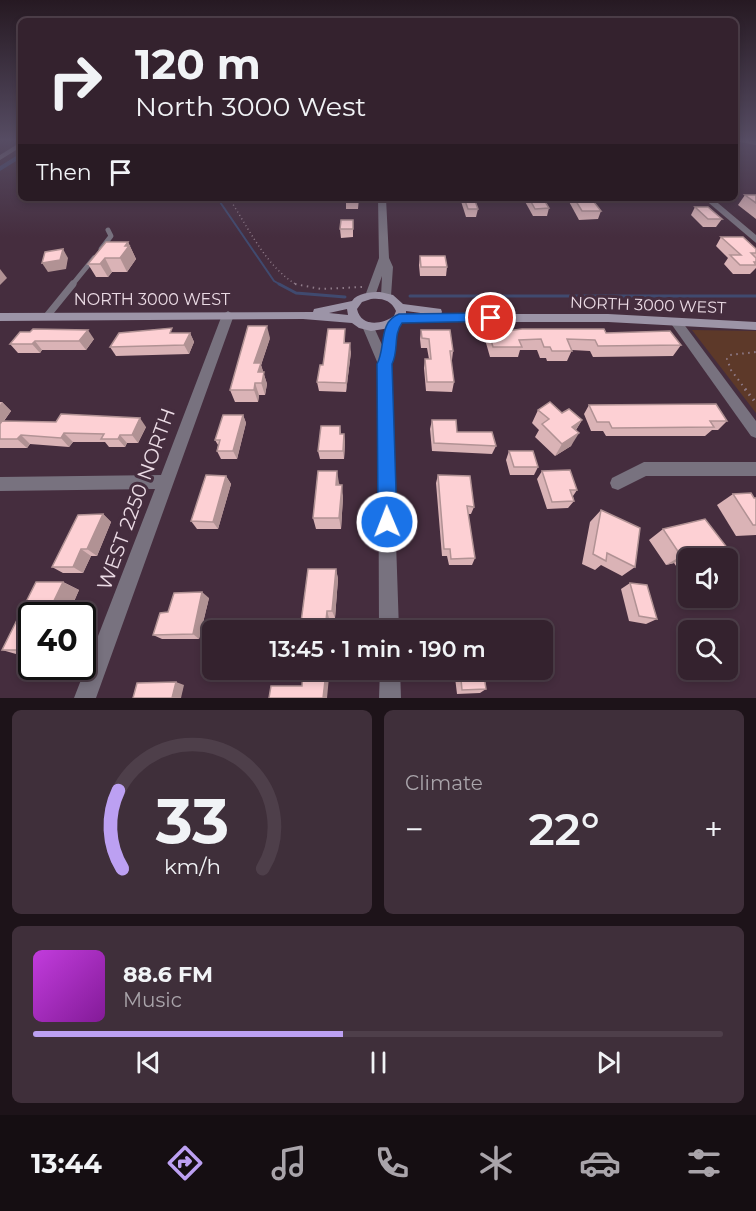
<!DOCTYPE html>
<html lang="en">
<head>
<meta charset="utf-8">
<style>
  :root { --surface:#34222e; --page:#3f2f3a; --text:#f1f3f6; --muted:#a9a4aa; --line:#4e3f4a; --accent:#bca0f2 }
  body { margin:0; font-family:Montserrat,sans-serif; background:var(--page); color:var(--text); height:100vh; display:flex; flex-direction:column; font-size:22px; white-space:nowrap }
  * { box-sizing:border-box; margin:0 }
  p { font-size:20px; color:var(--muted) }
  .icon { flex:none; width:33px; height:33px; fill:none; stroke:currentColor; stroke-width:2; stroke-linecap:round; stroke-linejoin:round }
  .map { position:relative; height:698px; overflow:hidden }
  .side { display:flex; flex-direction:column; gap:12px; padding:12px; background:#1d1319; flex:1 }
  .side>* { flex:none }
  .hud { position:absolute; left:18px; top:18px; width:720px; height:183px; border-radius:9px; box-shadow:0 3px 9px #0003,0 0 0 2px var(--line); background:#34222e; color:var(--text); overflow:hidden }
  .tools { position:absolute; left:678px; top:548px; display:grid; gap:12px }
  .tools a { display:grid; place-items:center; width:60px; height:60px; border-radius:9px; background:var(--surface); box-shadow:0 3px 9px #0003,0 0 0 2px var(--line); font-size:30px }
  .speed { position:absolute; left:18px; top:602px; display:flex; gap:12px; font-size:30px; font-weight:700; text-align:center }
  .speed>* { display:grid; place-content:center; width:78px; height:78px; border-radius:50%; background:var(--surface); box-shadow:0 3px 9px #0003,0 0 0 2px var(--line); line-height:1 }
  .speed .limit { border:3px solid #111; border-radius:9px; background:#fff; color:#111 }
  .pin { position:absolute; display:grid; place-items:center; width:51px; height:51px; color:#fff; margin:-26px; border:3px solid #fff; border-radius:50%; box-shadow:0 2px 6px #0007 }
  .me { position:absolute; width:66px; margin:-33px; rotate:359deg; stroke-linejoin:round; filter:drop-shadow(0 0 4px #0008) }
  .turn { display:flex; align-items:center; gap:21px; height:126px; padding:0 18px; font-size:27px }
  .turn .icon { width:78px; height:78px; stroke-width:2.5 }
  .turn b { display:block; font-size:42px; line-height:51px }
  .then { display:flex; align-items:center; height:57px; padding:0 18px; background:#0003; gap:12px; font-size:22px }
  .big { font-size:45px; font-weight:600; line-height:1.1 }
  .side .card { flex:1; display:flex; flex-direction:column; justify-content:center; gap:9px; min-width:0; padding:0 21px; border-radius:9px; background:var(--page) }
  .side .dial { align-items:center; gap:0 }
  .dial svg { height:156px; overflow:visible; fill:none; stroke:var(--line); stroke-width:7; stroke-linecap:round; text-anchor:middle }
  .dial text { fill:var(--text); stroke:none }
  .song { display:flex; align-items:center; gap:18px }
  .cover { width:72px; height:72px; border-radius:9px; background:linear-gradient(135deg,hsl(290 70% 55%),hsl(290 70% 35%)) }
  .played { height:6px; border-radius:3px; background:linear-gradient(90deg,var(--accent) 45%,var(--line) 45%) }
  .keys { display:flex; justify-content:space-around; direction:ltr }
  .heat { display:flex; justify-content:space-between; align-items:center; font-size:33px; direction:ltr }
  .side .tiles { flex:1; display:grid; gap:12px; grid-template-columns:1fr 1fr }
  .card:last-child { grid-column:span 2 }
  .trip { position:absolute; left:202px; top:620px; width:351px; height:60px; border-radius:9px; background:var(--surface); box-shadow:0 3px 9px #0003,0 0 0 2px var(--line); font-weight:600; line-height:60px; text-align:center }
  .tabs { display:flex; height:96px; justify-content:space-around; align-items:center; background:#150e12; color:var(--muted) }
  .tabs .icon { width:42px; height:42px }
  .tabs .current { color:var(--accent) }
  .tabs b { font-size:27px; color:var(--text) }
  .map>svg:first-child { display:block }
</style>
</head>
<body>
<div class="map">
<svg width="756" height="698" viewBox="0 0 756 698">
  <rect width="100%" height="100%" fill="#452d3e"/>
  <polygon fill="#5d3929" points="692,330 756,331 756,413"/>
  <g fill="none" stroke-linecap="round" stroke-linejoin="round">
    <polyline stroke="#404a6f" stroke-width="1.5" points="217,198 221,203"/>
    <polyline stroke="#404a6f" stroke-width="2" points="220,202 274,281 281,285"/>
    <g stroke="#404a6f" stroke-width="3">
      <polyline points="279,284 296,293 345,297"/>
      <polyline points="410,296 756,296"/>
    </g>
    <polygon fill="#404a6f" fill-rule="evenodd" points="21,153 21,158 0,171 0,166"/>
    <path stroke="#907c8a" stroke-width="1.5" stroke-dasharray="1 3" stroke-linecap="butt" d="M229 198C248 227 266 267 297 285"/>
    <g stroke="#907c8a" stroke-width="2" stroke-dasharray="1.5 4.5" stroke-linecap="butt">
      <polyline points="295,284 321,289 362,287"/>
      <polyline points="746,390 731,370 727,359 730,355 756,352"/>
    </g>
    <polyline stroke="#907c8a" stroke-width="3" stroke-dasharray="1.5 5" stroke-linecap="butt" points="745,389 756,403"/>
    <g stroke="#78727f" stroke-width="5">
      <polyline points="101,249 111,236 108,230"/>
      <polyline points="72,285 94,258"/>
    </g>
    <polyline stroke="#78727f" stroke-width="7" points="47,316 73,284"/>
    <g fill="#78727f" fill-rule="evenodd">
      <polygon points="735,139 756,141 756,145 735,141"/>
      <polygon points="21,142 21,147 0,160 0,155"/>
      <polygon points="703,198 712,198 756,235 756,243"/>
      <polygon points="228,311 234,315 96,698 74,698 155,489 0,491 0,477 161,475 222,315"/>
      <polygon points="676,318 680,319 756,421 756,438 751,436 672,325 670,322 672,319"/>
      <polygon points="644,462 756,462 756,476 646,476 618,490 612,488 610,483 612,478"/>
    </g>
    <g fill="#78727f" fill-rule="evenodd">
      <polygon points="378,198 386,198 389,258 393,267 391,296 386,299 381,296 382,276 375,296 370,299 365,296 379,258"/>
      <polygon points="394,319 400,323 390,364 399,630 379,630 378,364 362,326 368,322 372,323 383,347 384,333 390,320"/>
      <polygon points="380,669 400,669 401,698 379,698"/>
    </g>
    <path fill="#9c94a7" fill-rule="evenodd" d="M380 292 393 295 403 304 441 309 442 312 441 314H608L756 322V330L608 322H401L390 328 371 331 359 328 352 323 303 319 0 321V313L313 312 314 309 352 301C357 293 371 292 380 292ZM371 299C382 298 391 300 396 311L394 316C381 325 361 327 357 309L362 302ZM347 309 348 315 329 313ZM406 311 428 314H406Z"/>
  </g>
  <g fill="#dab3b6">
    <polygon points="745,195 756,195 756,219 738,205"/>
    <polygon points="346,198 359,198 358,209 346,209"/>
    <polygon points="460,198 474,198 478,209 476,217 466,217"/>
    <polygon points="523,198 543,198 549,208 547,216 533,216"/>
    <polygon points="567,198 591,198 601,211 598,219 579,220"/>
    <polygon points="695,207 722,219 716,227 703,227 691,215"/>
    <polygon points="353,220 353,237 341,238 340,229"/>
    <polygon points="721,237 756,249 756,268 750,274 733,274 724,264 728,258 716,246"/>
    <polygon points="128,242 136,259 127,272 112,272 108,277 96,277 88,264"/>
    <polygon points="420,256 447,267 446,276 420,276 419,265"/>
    <polygon points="345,329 345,343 351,352 346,392 319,391 317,382 323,365"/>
    <polygon points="421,330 453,351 452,360 451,360 454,382 452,392 426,391 424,368 425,359 429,359 427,348 421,348 420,339"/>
    <polygon points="30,332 94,339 86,350 42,350 40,353 18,353 10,344"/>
    <polygon points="174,333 190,333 194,342 189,354 116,356 110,347"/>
    <polygon points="489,333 606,333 681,345 673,356 593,357 590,351 572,350 567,361 547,361 546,358 540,358 537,350 520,350 518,357 490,357 486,343"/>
    <polygon points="270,338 261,365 267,384 265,395 259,395 258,402 235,402 230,390"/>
    <polygon points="0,402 2,402 11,411 4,421 146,427 138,443 127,443 125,447 109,447 105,442 73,442 69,447 30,444 27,448 0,448"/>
    <polygon points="589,405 727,421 718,430 712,430 705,436 606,436 603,431 591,431 584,414"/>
    <polygon points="538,410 562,413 582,420 576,430 571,446 555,456 535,437 539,430 532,423"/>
    <polygon points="243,415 246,423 237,459 221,459 217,451 218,445 215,440"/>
    <polygon points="432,420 457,432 496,446 492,454 432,451 430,429"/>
    <polygon points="340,426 341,434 344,434 345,443 344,459 320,459 318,451"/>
    <polygon points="509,451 538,467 534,475 510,475 506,460"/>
    <polygon points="542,471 577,490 573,496 574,501 568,508 547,509 537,479"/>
    <polygon points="438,475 474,507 471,514 468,514 475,558 472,565 449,565 447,556 442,556 436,483"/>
    <polygon points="226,476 231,484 218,529 197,529 191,521"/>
    <polygon points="339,483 343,497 341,529 316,529 313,518"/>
    <polygon points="733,494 756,498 756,535 736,536 717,505"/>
    <polygon points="601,510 635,567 622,576 601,565 595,570 582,564 590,522"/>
    <polygon points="103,514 111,522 97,556 91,556 83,573 63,573 52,567"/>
    <polygon points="663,529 732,554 725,558 688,558 688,571 681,573 674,563 666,565 649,540"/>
    <polygon points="336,569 338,579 335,618 329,618 328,630 300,630"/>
    <polygon points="36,582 63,582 79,590 68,615 32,615 32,656 23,656 2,650"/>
    <polygon points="630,583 657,619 646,624 629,621 621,589"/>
    <polygon points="209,598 199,639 162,639 153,635 168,612"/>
    <polygon points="454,623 499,630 450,630"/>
    <polygon points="454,669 507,669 508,676 500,680 485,680 486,689 480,693 457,694"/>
  </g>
  <g fill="#b19294">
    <polygon points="128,242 136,259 127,272 120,258 125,246"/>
    <polygon points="63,249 68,258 66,269 48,272 42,263"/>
    <polygon points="105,258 112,272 108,277 100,264"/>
    <polygon points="0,269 7,278 0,285"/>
    <polygon points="267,326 270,338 261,365 267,384 265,395 258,373 254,363"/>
    <polygon points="88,330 94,339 86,350 79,341"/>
    <polygon points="190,333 194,342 189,354 184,345"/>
    <polygon points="35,341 42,350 40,353 32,344"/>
    <polygon points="350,343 351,352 346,392 346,383"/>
    <polygon points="255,383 259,395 258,402 254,390"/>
    <polygon points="2,402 11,411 0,426 0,405"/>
    <polygon points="243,415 246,423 237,459 233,451"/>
    <polygon points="140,418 146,427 138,443 132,435"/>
    <polygon points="582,420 574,433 572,427"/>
    <polygon points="64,433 73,442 69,447 61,438"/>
    <polygon points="579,433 571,446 555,456 562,444"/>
    <polygon points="344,434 345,443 344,459 343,451"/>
    <polygon points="21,435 30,444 27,448 17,439"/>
    <polygon points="120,435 127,443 125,447 118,439"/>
    <polygon points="337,471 339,483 338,497 336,485"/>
    <polygon points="226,476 231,484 218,529 213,522"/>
    <polygon points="342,485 343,497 341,529 339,518"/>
    <polygon points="103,514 111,522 97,556 87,549"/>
    <polygon points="81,549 91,556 83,573 73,567"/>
    <polygon points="690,553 674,563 666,565 681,556"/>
    <polygon points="336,569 338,579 335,618 332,611"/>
    <polygon points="63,582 79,590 68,615 47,615"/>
    <polygon points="202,592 209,598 199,639 193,634"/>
    <polygon points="327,611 329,618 328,630 325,630"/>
    <polygon points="326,672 329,677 327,698 323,698"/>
    <polygon points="176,682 184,685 181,698 172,698"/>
  </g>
  <g fill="#fdd0d4" stroke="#b19294" stroke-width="1.5">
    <polygon points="745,195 756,195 756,203"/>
    <rect x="346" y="198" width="12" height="3"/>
    <polygon points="464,198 474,198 478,209 468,209"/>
    <polygon points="529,198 543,198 549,208 535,209"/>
    <polygon points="574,198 591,198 601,211 582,211"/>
    <polygon points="695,207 708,207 722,219 708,219"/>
    <polygon points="341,220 353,220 353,229 340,229"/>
    <polygon points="721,237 743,237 756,249 756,253 751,253 756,258 756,262 754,262 756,265 740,265 730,255 741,255"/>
    <polygon points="106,242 128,242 125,246 129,246 120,258 105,258 100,264 88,264"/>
    <polygon points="63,249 60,260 42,263 45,252"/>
    <polygon points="420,256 445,256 447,267 421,267"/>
    <polygon points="248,326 267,326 254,363 261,363 258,372 264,372 262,383 255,383 254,390 230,390"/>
    <polygon points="172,328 170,333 190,333 184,345 110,347 119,333"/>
    <polygon points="33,329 88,330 79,341 35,341 32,344 10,344 20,332 30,332"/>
    <polygon points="328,329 345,329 344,343 350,343 346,383 317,382 320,365 323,365"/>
    <polygon points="522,329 604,329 606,333 670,331 681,345 598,346 595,340 567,339 572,351 552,351 550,347 544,347 541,339 519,340 522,347 493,347 489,333"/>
    <polygon points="421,330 450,330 453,351 450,351 454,382 427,382 425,359 431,359 429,339 422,338"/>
    <polygon points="550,402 562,413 569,409 582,420 572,427 579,433 562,444 542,424 549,419 538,410"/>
    <polygon points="716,404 727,421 710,421 714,427 612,428 609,422 597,422 589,405"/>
    <polygon points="61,414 140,418 132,435 120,435 118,439 101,439 104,434 64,433 61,438 21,435 17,439 0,439 0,424 2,421 56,422"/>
    <polygon points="223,415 243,415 233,451 217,451 220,440 215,440"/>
    <polygon points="432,420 456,420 457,432 492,432 496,446 434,443"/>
    <polygon points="321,426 340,426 340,434 344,434 343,451 318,451"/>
    <polygon points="509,451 533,451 538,467 514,467"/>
    <polygon points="570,470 577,490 570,490 574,501 552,502 542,471"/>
    <polygon points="318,471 337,471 336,485 342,485 339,518 313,518"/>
    <polygon points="206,475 226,476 213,522 191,521"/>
    <polygon points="438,475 470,476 474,507 467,506 475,558 451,559 450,549 444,549"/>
    <polygon points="751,493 754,498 756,498 756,525 753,525 733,494"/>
    <polygon points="601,510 640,528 635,567 607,553 606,561 593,554"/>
    <polygon points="103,514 87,549 81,549 73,567 52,567 78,515"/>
    <polygon points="705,519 732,554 720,558 693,558 690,553 681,556 663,529"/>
    <polygon points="308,569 336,569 332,611 327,611 325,630 300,630"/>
    <polygon points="36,582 63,582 47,615 32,615 31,650 2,650"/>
    <polygon points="630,583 647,585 657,619 639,616"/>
    <polygon points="202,592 193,634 153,635 160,613 168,612 174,593"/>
    <polygon points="498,622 499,630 455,630 454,623"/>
    <polygon points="460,669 507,669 508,676 484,676 486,689 462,690"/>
    <polygon points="303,671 326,672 323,698 269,698 271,686 302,686"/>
    <polygon points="176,682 172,698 133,698 137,683"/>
  </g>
  <linearGradient id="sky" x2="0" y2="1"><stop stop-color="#261922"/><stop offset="0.59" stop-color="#564c63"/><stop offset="1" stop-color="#564c63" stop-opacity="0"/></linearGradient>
  <rect width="756" height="237" fill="url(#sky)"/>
  <path fill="#1a73e8" stroke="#114b97" stroke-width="1.5" d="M491 313 497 318 495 321 402 323C393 335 399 350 392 364L397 522 394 529 387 532 381 529 378 522 377 364C386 348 378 322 399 314Z"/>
  <g text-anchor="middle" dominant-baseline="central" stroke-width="6" stroke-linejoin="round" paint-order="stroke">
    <g font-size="16" fill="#ebdbe5" stroke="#452d3e">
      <text x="152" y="299">NORTH 3000 WEST</text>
      <text transform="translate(648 305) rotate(2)">NORTH 3000 WEST</text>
    </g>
    <g font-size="20" fill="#ebdbe5" stroke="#452d3e">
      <text transform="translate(136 499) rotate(-70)">WEST 2250 NORTH</text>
    </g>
  </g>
</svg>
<div class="tools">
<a><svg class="icon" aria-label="sound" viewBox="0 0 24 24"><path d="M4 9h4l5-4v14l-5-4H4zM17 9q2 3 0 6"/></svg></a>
<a><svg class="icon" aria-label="search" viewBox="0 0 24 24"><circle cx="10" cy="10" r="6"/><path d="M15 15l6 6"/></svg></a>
</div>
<div class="speed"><div class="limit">40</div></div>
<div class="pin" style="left:491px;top:318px;background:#d93025"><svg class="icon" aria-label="arrive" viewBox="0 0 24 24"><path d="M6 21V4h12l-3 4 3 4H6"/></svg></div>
<svg class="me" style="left:387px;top:522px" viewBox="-20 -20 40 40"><circle r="17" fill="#1a73e8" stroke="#fff" stroke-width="3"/><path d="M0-11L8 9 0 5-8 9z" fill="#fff"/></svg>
<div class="trip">13:45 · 1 min · 190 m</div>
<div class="hud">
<div class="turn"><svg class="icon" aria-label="right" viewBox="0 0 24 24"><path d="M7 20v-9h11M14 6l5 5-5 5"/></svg><div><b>120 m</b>North 3000 West</div></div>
<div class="then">Then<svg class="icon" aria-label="arrive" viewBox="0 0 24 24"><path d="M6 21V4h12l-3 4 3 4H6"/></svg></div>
</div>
</div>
<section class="side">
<div class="tiles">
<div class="card dial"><svg viewBox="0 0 100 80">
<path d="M14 69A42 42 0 1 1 86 69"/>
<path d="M14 69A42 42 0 0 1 12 29" stroke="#bca0f2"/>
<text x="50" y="56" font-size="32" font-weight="700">33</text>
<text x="50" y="72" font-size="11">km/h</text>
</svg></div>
<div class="card"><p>Climate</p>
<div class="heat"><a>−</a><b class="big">22°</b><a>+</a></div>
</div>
<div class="card">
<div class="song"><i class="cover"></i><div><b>88.6 FM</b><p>Music</p></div></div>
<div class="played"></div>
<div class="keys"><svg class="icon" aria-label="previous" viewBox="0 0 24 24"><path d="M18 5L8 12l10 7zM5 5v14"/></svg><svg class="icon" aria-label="pause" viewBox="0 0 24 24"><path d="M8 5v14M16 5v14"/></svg><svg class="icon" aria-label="next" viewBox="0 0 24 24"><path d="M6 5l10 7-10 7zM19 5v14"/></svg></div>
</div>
</div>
</section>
<nav class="tabs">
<b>13:44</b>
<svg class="icon current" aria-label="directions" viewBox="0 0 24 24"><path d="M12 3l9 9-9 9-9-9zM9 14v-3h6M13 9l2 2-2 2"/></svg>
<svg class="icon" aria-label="music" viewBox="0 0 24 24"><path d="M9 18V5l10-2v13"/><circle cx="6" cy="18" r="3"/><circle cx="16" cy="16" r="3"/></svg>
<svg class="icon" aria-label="phone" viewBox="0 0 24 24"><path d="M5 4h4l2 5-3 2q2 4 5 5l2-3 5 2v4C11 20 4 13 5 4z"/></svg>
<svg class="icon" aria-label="climate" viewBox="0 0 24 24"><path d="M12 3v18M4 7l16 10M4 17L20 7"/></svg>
<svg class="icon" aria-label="car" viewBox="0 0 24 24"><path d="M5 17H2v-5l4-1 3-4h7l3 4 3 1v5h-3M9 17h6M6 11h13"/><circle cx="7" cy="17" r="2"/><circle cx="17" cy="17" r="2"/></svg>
<svg class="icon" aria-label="filters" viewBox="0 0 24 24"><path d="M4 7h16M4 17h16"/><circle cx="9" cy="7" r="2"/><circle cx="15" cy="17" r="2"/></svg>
</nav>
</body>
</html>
